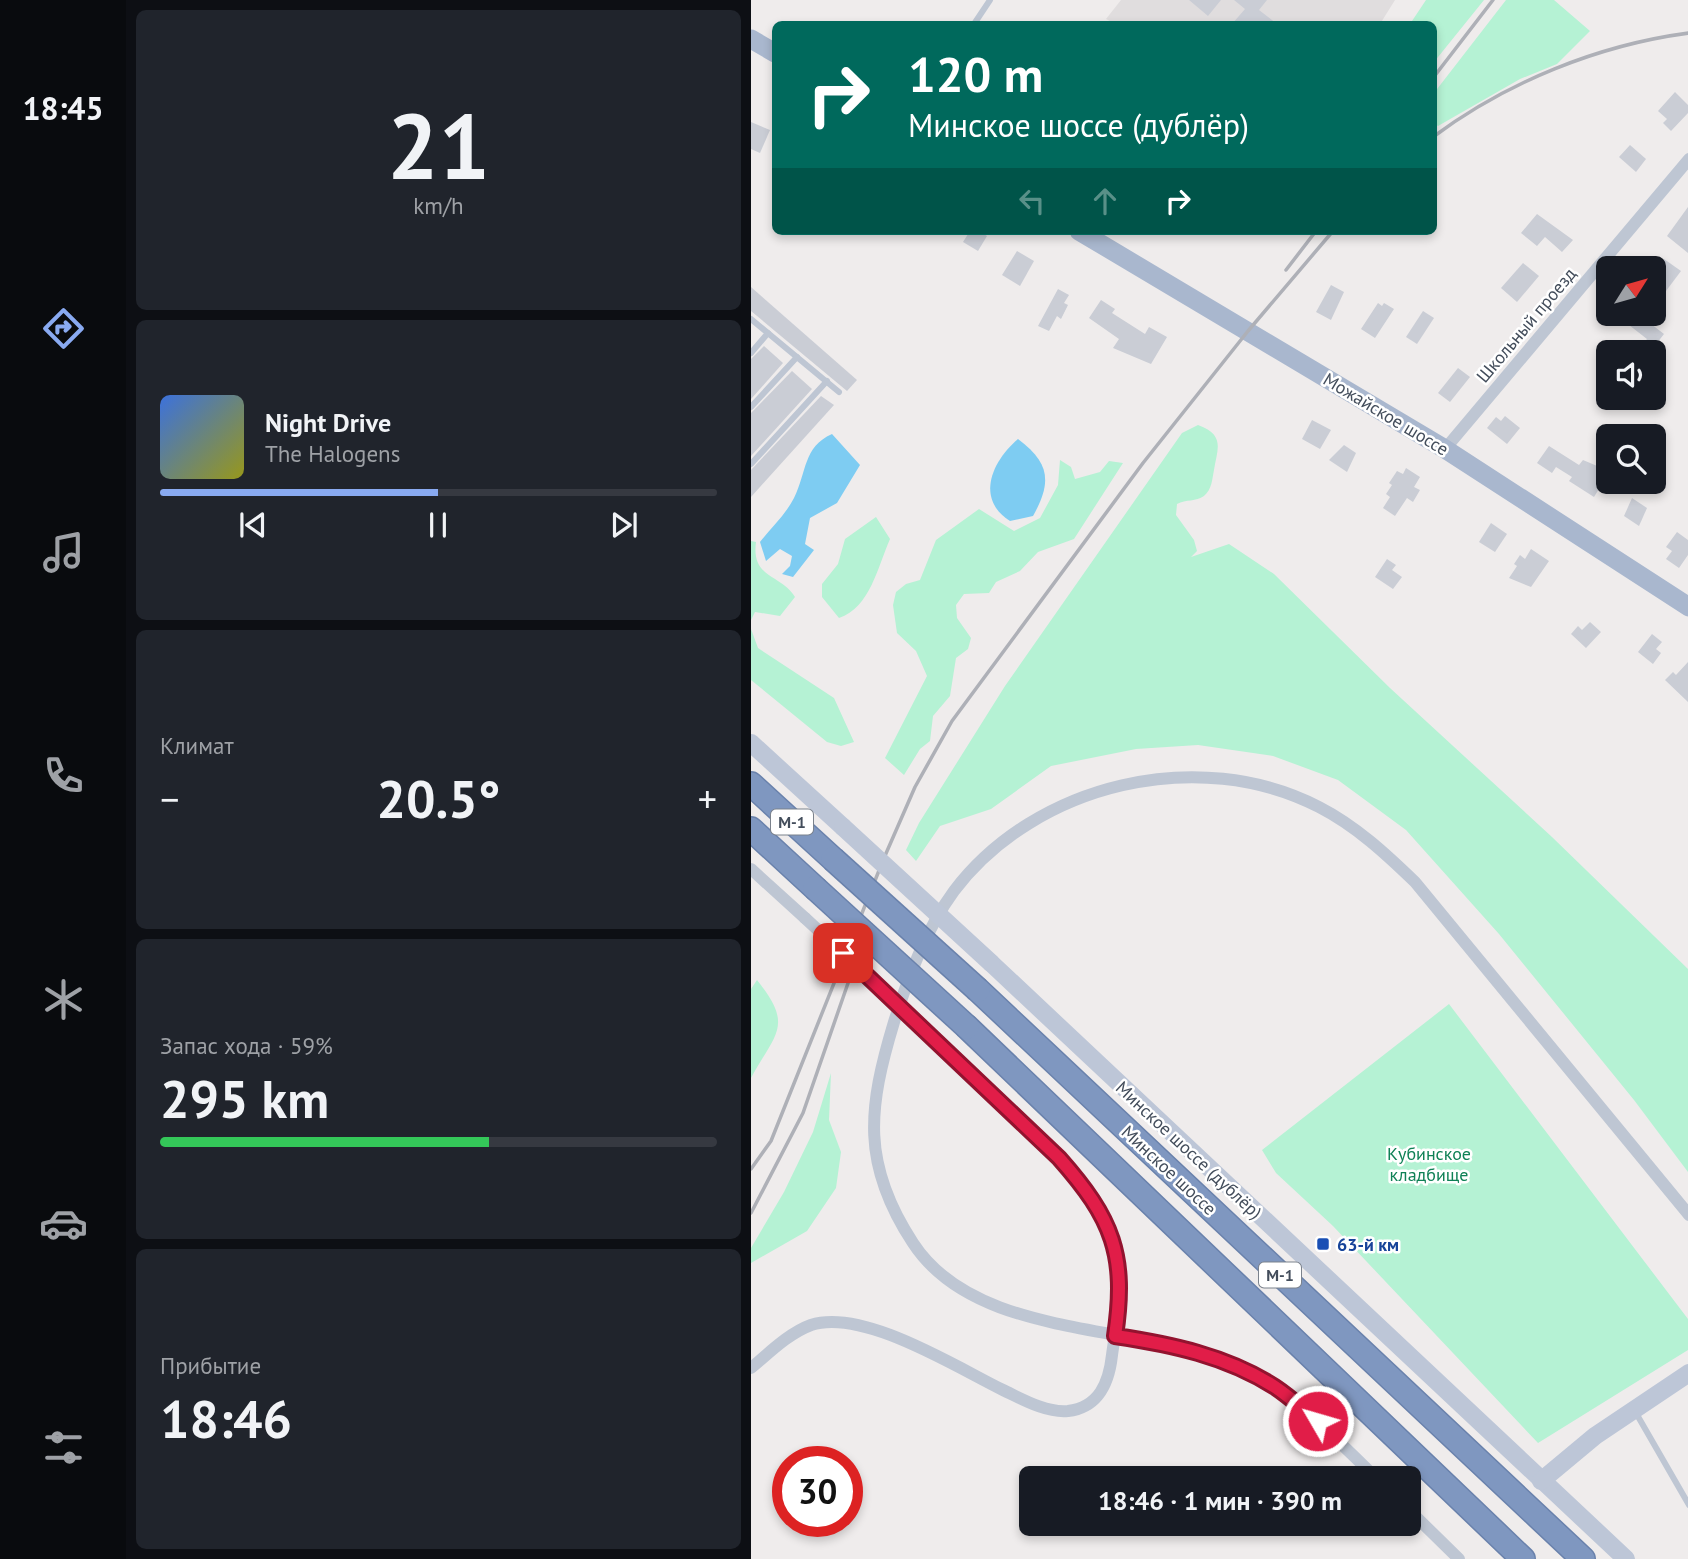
<!DOCTYPE html>
<html lang="ru">
<head>
<meta charset="utf-8">
<style>
  :root { --surface:#171b24; --page:#20242c; --text:#f1f3f6; --muted:#9ea1a6; --line:#363941; --accent:#89aaf1 }
  body { margin:0; font-family:"PT Sans",sans-serif; background:var(--page); color:var(--text); height:100vh; display:flex; flex-direction:column; font-size:26px; white-space:nowrap }
  * { box-sizing:border-box; margin:0 }
  p { font-size:23px; color:var(--muted) }
  .icon { flex:none; width:38px; height:38px; fill:none; stroke:currentColor; stroke-width:2; stroke-linecap:round; stroke-linejoin:round }
  .map { position:relative; flex:1; overflow:hidden }
  .panel { display:flex; flex-direction:column; gap:10px; padding:10px; background:#0d0f14; width:625px }
  .panel>* { flex:none }
  .guide { position:absolute; left:21px; top:21px; width:665px; height:214px; border-radius:10px; box-shadow:0 4px 10px #0003; background:#00695c; color:#fff; overflow:hidden }
  .needle { width:46px; rotate:53deg }
  .buttons { position:absolute; left:845px; top:256px; display:grid; gap:14px }
  .buttons a { display:grid; place-items:center; width:70px; height:70px; border-radius:10px; background:var(--surface); box-shadow:0 4px 10px #0003; font-size:35px }
  .speed { position:absolute; left:21px; top:1446px; display:flex; gap:14px; font-size:35px; font-weight:700; text-align:center }
  .speed>* { display:grid; place-content:center; width:91px; height:91px; border-radius:50%; background:var(--surface); box-shadow:0 4px 10px #0003; line-height:1 }
  .speed .limit { border:10px solid #d22; background:#fff; color:#111 }
  .pin { position:absolute; display:grid; place-items:center; width:60px; height:60px; color:#fff; margin:-30px; border-radius:14px; box-shadow:0 4px 10px #0006 }
  .me { position:absolute; width:77px; margin:-38px; rotate:308deg; stroke-linejoin:round; filter:drop-shadow(0 0 5px #0008) }
  .turn { display:flex; align-items:center; gap:24px; height:147px; padding:0 21px; font-size:32px }
  .turn .icon { width:91px; height:91px; stroke-width:2.5 }
  .turn b { display:block; font-size:49px; line-height:60px }
  .lanes { display:flex; align-items:center; height:66px; padding:0 21px; background:#0003; justify-content:center; gap:35px; direction:ltr }
  .lanes .off { opacity:.35 }
  .big { font-size:52px; font-weight:800; line-height:1.1 }
  .panel .card { flex:1; display:flex; flex-direction:column; justify-content:center; gap:10px; min-width:0; padding:0 24px; border-radius:10px; background:var(--page) }
  .panel .dial { align-items:center; gap:0 }
  .dial b { font-size:91px; line-height:1 }
  .song { display:flex; align-items:center; gap:21px }
  .cover { width:84px; height:84px; border-radius:10px; background:linear-gradient(135deg,hsl(220 70% 55%),hsl(60 70% 35%)) }
  .played { height:7px; border-radius:4px; background:linear-gradient(90deg,var(--accent) 50%,var(--line) 50%) }
  .keys { display:flex; justify-content:space-around; direction:ltr }
  .heat { display:flex; justify-content:space-between; align-items:center; font-size:38px; direction:ltr }
  .charge { height:10px; border-radius:5px; background:linear-gradient(90deg,#34c759 59%,var(--line) 0) }
  .trip { position:absolute; left:268px; top:1466px; width:402px; height:70px; border-radius:10px; background:var(--surface); box-shadow:0 4px 10px #0003; font-weight:800; line-height:70px; text-align:center }
  main { display:flex; flex:1; min-height:0 }
  .dock { display:flex; flex-direction:column; width:126px; justify-content:space-around; align-items:center; background:#090b0e; color:var(--muted) }
  .dock .icon { width:49px; height:49px }
  .dock .on { color:var(--accent) }
  .dock b { font-size:32px; color:var(--text) }
  .map>svg:first-child { display:block }
</style>
</head>
<body>
<main>
<nav class="dock">
<b>18:45</b>
<svg class="icon on" aria-label="directions" viewBox="0 0 24 24"><path d="M12 3l9 9-9 9-9-9zM9 14v-3h6M13 9l2 2-2 2"/></svg>
<svg class="icon" aria-label="music" viewBox="0 0 24 24"><path d="M9 18V5l10-2v13"/><circle cx="6" cy="18" r="3"/><circle cx="16" cy="16" r="3"/></svg>
<svg class="icon" aria-label="phone" viewBox="0 0 24 24"><path d="M5 4h4l2 5-3 2q2 4 5 5l2-3 5 2v4C11 20 4 13 5 4z"/></svg>
<svg class="icon" aria-label="climate" viewBox="0 0 24 24"><path d="M12 3v18M4 7l16 10M4 17L20 7"/></svg>
<svg class="icon" aria-label="car" viewBox="0 0 24 24"><path d="M5 17H2v-5l4-1 3-4h7l3 4 3 1v5h-3M9 17h6M6 11h13"/><circle cx="7" cy="17" r="2"/><circle cx="17" cy="17" r="2"/></svg>
<svg class="icon" aria-label="filters" viewBox="0 0 24 24"><path d="M4 7h16M4 17h16"/><circle cx="9" cy="7" r="2"/><circle cx="15" cy="17" r="2"/></svg>
</nav>
<section class="panel">
<div class="card dial"><b>21</b><p>km/h</p></div>
<div class="card">
<div class="song"><i class="cover"></i><div><b>Night Drive</b><p>The Halogens</p></div></div>
<div class="played"></div>
<div class="keys"><svg class="icon" aria-label="previous" viewBox="0 0 24 24"><path d="M18 5L8 12l10 7zM5 5v14"/></svg><svg class="icon" aria-label="pause" viewBox="0 0 24 24"><path d="M8 5v14M16 5v14"/></svg><svg class="icon" aria-label="next" viewBox="0 0 24 24"><path d="M6 5l10 7-10 7zM19 5v14"/></svg></div>
</div>
<div class="card"><p>Климат</p>
<div class="heat"><a>−</a><b class="big">20.5°</b><a>+</a></div>
</div>
<div class="card"><p>Запас хода · 59%</p><b class="big">295 km</b><div class="charge"></div></div>
<div class="card"><p>Прибытие</p><b class="big">18:46</b></div>
</section>
<div class="map">
<svg width="938" height="1559" viewBox="0 0 938 1559">
  <rect width="100%" height="100%" fill="#efecec"/>
  <polygon fill="#e0ddde" points="370,0 644,0 629,24 365,24 355,19"/>
  <g fill="#b5f2d4">
    <polygon points="675,0 733,0 683,62 682,24 659,24"/>
    <polygon points="755,0 803,0 839,31 806,64 769,79 687,126 683,123 683,93"/>
    <path d="M447 425C475 435 466 450 463 470 461 480 461 489 453 496 445 502 435 499 426 504L425 515 443 540 446 551 440 557 478 544 523 574 639 688 801 837 937 969V1172L883 1100 748 934 655 830 587 780 522 756 447 745 385 749 300 766 240 809 189 826 165 861 155 850 168 823 254 686 431 433Z"/>
    <polygon points="309,460 320,467 324,479 349,472 358,461 372,463 323,539 287,552 269,571 245,582 238,593 213,594 205,605 206,618 220,638 217,649 205,658 199,696 182,716 179,741 169,749 153,775 134,758 176,676 165,651 146,633 142,605 145,592 155,584 169,580 185,540 228,509 263,531 289,518 307,485"/>
    <path d="M125 517 139 539C127 566 119 608 88 618L71 597V584L87 564 94 539Z"/>
    <path d="M0 541 5 542C0 579 30 574 44 597L29 616 4 612 0 620Z"/>
    <polygon points="0,629 7,648 83,698 103,742 90,746 76,742 0,680"/>
    <path d="M6 980C43 1026 25 1032 0 1078V989Z"/>
    <polygon points="698,1004 937,1319 937,1350 787,1443 582,1226 525,1173 511,1150"/>
    <polygon points="80,1073 78,1120 90,1152 85,1188 56,1231 0,1263 0,1248 33,1192 62,1132"/>
  </g>
  <g fill="#7eccf2">
    <path d="M81 434 109 465 86 503 59 518 54 544 63 550 42 577 31 574 39 566 41 556 29 549 15 561 9 542C20 528 35 514 43 498 56 472 52 447 81 434Z"/>
    <path d="M267 439C299 463 301 482 282 516L259 521C224 499 241 461 267 439Z"/>
  </g>
  <g fill="#cacdd5">
    <polygon points="438,0 470,0 457,16"/>
    <polygon points="483,0 516,0 508,10 526,24 481,24 494,9"/>
    <polygon points="924,92 937,105 937,113 920,131 912,123 916,119 907,111"/>
    <polygon points="0,122 19,130 9,153 0,149"/>
    <polygon points="879,145 895,159 885,172 868,157"/>
    <polygon points="937,207 937,253 916,236"/>
    <polygon points="786,214 822,240 811,252 794,237 786,246 770,233"/>
    <polygon points="219,231 228,231 236,236 227,251 212,242"/>
    <polygon points="266,251 283,261 269,286 251,275"/>
    <polygon points="913,259 930,271 912,295 903,288 903,273"/>
    <polygon points="772,263 788,276 766,302 750,288"/>
    <polygon points="580,285 593,292 580,320 565,312"/>
    <polygon points="0,287 106,380 96,391 0,311"/>
    <polygon points="307,289 318,295 313,303 317,305 310,319 306,316 298,331 287,326"/>
    <polygon points="350,300 364,309 361,313 394,334 398,327 416,337 400,364 362,348 368,339 338,318"/>
    <polygon points="627,303 631,306 633,303 643,309 624,338 610,329"/>
    <polygon points="672,311 683,318 666,344 655,337"/>
    <polygon points="887,314 913,334 899,352 890,346 896,339 878,325"/>
    <polygon points="13,346 32,363 0,399 0,359"/>
    <polygon points="707,368 719,377 699,402 687,393"/>
    <polygon points="41,371 61,389 0,456 0,413"/>
    <polygon points="70,396 83,405 0,497 0,470"/>
    <polygon points="754,416 769,428 756,444 736,428 745,417 750,421"/>
    <polygon points="561,420 580,430 569,449 551,439"/>
    <polygon points="593,445 605,453 596,472 578,460"/>
    <polygon points="798,446 828,465 832,460 858,471 858,488 851,484 843,497 818,481 821,477 805,467 801,473 786,463"/>
    <polygon points="655,468 669,477 663,487 669,490 662,502 656,498 644,516 632,508 639,497 635,494 641,485 638,483 646,471 652,474"/>
    <polygon points="881,498 896,508 888,526 873,516"/>
    <polygon points="740,523 756,534 744,552 728,542"/>
    <polygon points="926,532 937,540 937,555 928,568 915,559 921,551 915,547"/>
    <polygon points="780,549 798,561 780,587 758,578 766,566 763,564 769,555 774,559"/>
    <polygon points="636,559 645,565 641,570 651,577 642,589 624,577"/>
    <polygon points="839,622 850,632 835,648 820,634 827,626 831,630"/>
    <polygon points="901,634 911,642 905,649 910,653 902,664 887,652"/>
    <polygon points="937,662 937,702 914,680 922,672 925,675"/>
  </g>
  <g fill="none" stroke-linecap="round" stroke-linejoin="round">
    <defs>
      <g id="highway">
        <polyline points="0,784 82,859"/>
        <polyline points="0,829 64,888"/>
        <polyline points="227,990 832,1559"/>
        <polyline points="216,1027 772,1559"/>
      </g>
    </defs>
    <use href="#highway" stroke="#6a82ac" stroke-width="26"/>
    <g stroke="#bec6d3" stroke-width="6">
      <polyline points="223,24 239,0"/>
      <polyline points="0,319 88,392"/>
      <polyline points="0,353 17,333"/>
      <polyline points="0,407 46,357"/>
      <polyline points="0,464 76,381"/>
      <polyline points="885,1413 938,1505"/>
    </g>
    <g stroke="#bec6d3" stroke-width="12">
      <polyline points="694,449 938,159"/>
      <polyline points="0,869 54,918"/>
      <path d="M0 1368C18 1353 38 1333 60 1325 112 1308 205 1367 252 1390 271 1399 295 1413 317 1411 348 1407 358 1383 361 1355 365 1325 372 1295 368 1265 359 1187 258 1110 204 1057"/>
      <path d="M626 1479C579 1432 534 1387 472 1361 378 1323 224 1338 162 1243 110 1164 117 1108 143 1022 157 978 175 929 203 891 285 783 448 745 568 807 605 826 635 854 664 882L938 1215"/>
      <polyline points="658,1510 708,1559"/>
    </g>
    <g stroke="#bdc6d7" stroke-width="18">
      <polyline points="0,743 92,827"/>
      <polyline points="240,963 875,1559"/>
      <polyline points="790,1481 844,1436 938,1373"/>
    </g>
    <g stroke="#a9b7ce" stroke-width="19">
      <polyline points="0,39 24,53"/>
      <polyline points="328,231 694,449 938,607"/>
    </g>
    <use href="#highway" stroke="#7f97c0" stroke-width="23"/>
    <g stroke="#aeb0b7" stroke-width="3.5">
      <polyline points="682,78 742,0"/>
      <path d="M682 137C756 82 847 45 938 33"/>
      <polyline points="535,270 565,231"/>
      <polyline points="0,1169 20,1141 133,858 164,787 201,721 392,463 497,331 582,231"/>
      <polyline points="0,1213 52,1113 104,963"/>
    </g>
    <defs>
      <g id="highway-bridge">
        <polyline points="82,859 227,990"/>
        <polyline points="64,888 216,1027"/>
      </g>
    </defs>
    <use href="#highway-bridge" stroke="#6a82ac" stroke-width="26" stroke-linecap="butt"/>
    <polyline stroke="#bec6d3" stroke-width="12" points="54,918 204,1057"/>
    <polyline stroke="#bdc6d7" stroke-width="18" points="92,827 240,963"/>
    <use href="#highway-bridge" stroke="#7f97c0" stroke-width="23"/>
  </g>
  <g fill="none" stroke-linecap="round" stroke-linejoin="round">
    <defs>
      <path id="route" d="M92 953 308 1158C362 1219 376 1255 364 1336 419 1344 476 1356 524 1387 539 1397 553 1410 567 1421"/>
    </defs>
    <use href="#route" stroke="#92132f" stroke-width="18"/>
    <use href="#route" stroke="#e11d48" stroke-width="12"/>
  </g>
  <rect fill="#1a4fb4" stroke="#fff" stroke-width="2.5" x="565" y="1237" width="14" height="14" rx="3.5"/>
  <g text-anchor="middle" dominant-baseline="central" stroke-width="5" stroke-linejoin="round" paint-order="stroke">
    <g fill="#fff" stroke="#7b828c" stroke-width="2">
      <rect x="20" y="809.5" width="42" height="25" rx="5"/>
      <rect x="508" y="1262.5" width="42" height="25" rx="5"/>
    </g>
    <g font-size="16" font-weight="bold" fill="#434d5b">
      <text x="41" y="822">М-1</text>
      <text x="529" y="1275">М-1</text>
    </g>
    <g font-size="18" fill="#434d5b" stroke="#fff">
      <text transform="translate(775 325) rotate(-50)">Школьный проезд</text>
      <text transform="translate(635 414) rotate(31)">Можайское шоссе</text>
      <text transform="translate(438 1150) rotate(43)">Минское шоссе (дублёр)</text>
      <text transform="translate(418 1170) rotate(43)">Минское шоссе</text>
    </g>
    <g font-size="18" fill="#0f8156" stroke="#fff">
      <text x="678" y="1153">Кубинское<tspan x="678" dy="21">кладбище</tspan></text>
    </g>
    <g font-size="18" font-weight="bold" fill="#164399" stroke="#fff" text-anchor="start">
      <text x="586" y="1244">63-й км</text>
    </g>
  </g>
</svg>
<div class="buttons">
<a><svg class="needle" viewBox="-14 -14 28 28"><path d="M0-13l5 13h-10z" fill="#e53935"/><path d="M0 13l5-13h-10z" fill="#9ea1a6"/></svg></a>
<a><svg class="icon" aria-label="sound" viewBox="0 0 24 24"><path d="M4 9h4l5-4v14l-5-4H4zM17 9q2 3 0 6"/></svg></a>
<a><svg class="icon" aria-label="search" viewBox="0 0 24 24"><circle cx="10" cy="10" r="6"/><path d="M15 15l6 6"/></svg></a>
</div>
<div class="speed"><div class="limit">30</div></div>
<div class="pin" style="left:92px;top:953px;background:#d93025"><svg class="icon" aria-label="arrive" viewBox="0 0 24 24"><path d="M6 21V4h12l-3 4 3 4H6"/></svg></div>
<svg class="me" style="left:567px;top:1421px" viewBox="-20 -20 40 40"><circle r="17" fill="#e11d48" stroke="#fff" stroke-width="3"/><path d="M0-11L8 9 0 5-8 9z" fill="#fff"/></svg>
<div class="trip">18:46 · 1 мин · 390 m</div>
<div class="guide">
<div class="turn"><svg class="icon" aria-label="right" viewBox="0 0 24 24"><path d="M7 20v-9h11M14 6l5 5-5 5"/></svg><div><b>120 m</b>Минское шоссе (дублёр)</div></div>
<div class="lanes"><svg class="icon off" aria-label="left" viewBox="0 0 24 24"><path d="M17 20v-9H6M10 6l-5 5 5 5"/></svg><svg class="icon off" aria-label="ahead" viewBox="0 0 24 24"><path d="M12 20V5M6 11l6-6 6 6"/></svg><svg class="icon" aria-label="right" viewBox="0 0 24 24"><path d="M7 20v-9h11M14 6l5 5-5 5"/></svg></div>
</div>
</div>
</main>
</body>
</html>
